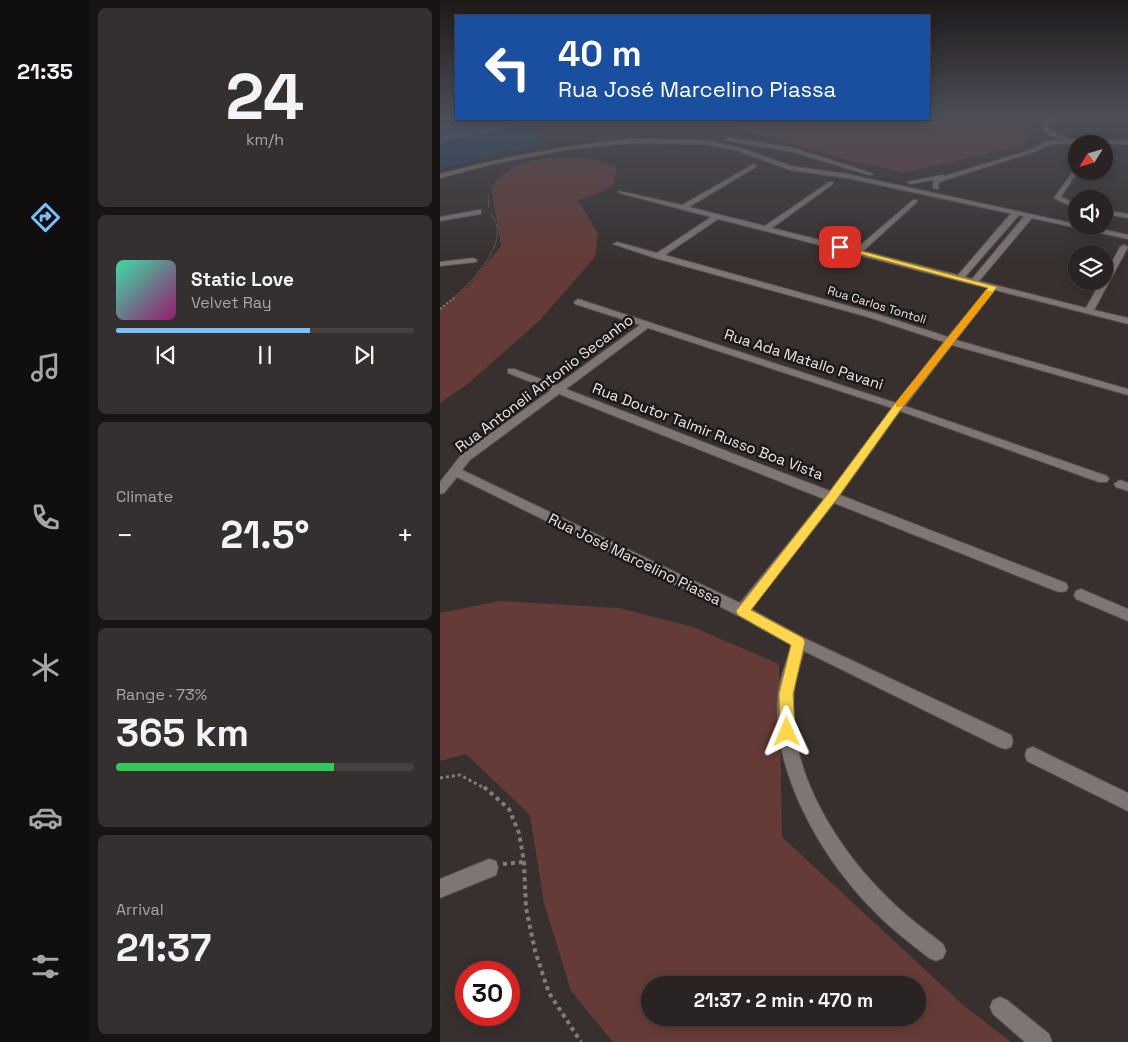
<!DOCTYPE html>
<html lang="en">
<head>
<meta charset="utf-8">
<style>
  :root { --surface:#292423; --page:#353030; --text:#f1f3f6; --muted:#a5a4a6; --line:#454141; --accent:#7cbef9 }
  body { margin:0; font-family:"Space Grotesk",sans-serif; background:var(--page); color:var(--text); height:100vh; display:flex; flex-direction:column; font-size:19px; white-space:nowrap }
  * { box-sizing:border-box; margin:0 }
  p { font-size:16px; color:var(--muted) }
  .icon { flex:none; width:28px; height:28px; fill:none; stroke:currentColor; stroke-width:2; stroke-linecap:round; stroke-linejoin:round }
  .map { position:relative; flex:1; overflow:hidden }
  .panel { display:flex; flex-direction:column; gap:8px; padding:8px; background:#171413; width:350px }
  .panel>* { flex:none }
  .hud { position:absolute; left:15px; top:15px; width:475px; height:105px; border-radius:0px; box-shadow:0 2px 12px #0003,0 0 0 1px var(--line); background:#1a4fa0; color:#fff; overflow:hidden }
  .needle { width:32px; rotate:233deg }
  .controls { position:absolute; left:628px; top:135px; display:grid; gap:10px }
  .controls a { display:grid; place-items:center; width:45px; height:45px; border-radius:50%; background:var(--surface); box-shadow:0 2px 12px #0003,0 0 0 1px var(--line); font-size:25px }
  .speed { position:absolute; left:15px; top:961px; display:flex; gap:10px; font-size:25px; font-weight:700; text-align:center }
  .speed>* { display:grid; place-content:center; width:65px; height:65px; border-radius:50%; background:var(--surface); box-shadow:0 2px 12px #0003,0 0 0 1px var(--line); line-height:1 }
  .speed .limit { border:8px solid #d22; background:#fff; color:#111 }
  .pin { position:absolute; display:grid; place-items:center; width:42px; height:42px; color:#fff; margin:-21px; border-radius:10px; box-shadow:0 2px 8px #0006 }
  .me { position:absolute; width:55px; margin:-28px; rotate:359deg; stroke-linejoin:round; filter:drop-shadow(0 0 4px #0008) }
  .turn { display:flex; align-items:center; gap:18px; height:105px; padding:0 20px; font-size:22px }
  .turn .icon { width:65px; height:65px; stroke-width:2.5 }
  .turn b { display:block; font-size:35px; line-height:42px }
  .big { font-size:38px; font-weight:700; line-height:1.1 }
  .panel .card { flex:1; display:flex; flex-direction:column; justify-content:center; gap:8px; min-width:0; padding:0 18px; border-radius:8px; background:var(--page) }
  .panel .dial { align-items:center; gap:0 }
  .dial b { font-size:65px; line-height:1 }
  .song { display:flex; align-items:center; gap:15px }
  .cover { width:60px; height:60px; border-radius:8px; background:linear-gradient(135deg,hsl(160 70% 55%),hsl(320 70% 35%)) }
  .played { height:5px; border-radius:2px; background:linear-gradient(90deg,var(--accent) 65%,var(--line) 65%) }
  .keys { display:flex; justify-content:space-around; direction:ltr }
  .heat { display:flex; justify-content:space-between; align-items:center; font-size:28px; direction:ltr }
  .charge { height:8px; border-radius:4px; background:linear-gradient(90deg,#34c759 73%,var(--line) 0) }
  .trip { position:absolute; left:201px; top:976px; width:285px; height:50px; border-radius:25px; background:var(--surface); box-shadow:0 2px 12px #0003,0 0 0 1px var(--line); font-weight:700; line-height:50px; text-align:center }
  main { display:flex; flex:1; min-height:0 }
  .menu { display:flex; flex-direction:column; width:90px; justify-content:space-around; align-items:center; background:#100e0e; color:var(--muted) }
  .menu .icon { width:35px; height:35px }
  .menu .current { color:var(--accent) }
  .menu b { font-size:22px; color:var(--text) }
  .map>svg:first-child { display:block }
</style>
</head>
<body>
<main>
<nav class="menu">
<b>21:35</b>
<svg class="icon current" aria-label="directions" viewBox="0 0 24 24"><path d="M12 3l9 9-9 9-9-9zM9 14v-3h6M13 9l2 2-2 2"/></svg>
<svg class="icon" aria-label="music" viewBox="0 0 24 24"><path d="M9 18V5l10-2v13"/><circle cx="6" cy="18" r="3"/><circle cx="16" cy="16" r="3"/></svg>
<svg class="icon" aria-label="phone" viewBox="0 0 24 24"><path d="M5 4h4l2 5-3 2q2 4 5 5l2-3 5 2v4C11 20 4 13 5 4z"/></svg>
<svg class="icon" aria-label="climate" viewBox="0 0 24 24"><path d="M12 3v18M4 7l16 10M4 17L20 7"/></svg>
<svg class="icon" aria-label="car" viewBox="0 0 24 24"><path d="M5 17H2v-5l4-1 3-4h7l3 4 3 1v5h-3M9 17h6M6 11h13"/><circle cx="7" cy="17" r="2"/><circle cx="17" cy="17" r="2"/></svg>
<svg class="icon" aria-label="filters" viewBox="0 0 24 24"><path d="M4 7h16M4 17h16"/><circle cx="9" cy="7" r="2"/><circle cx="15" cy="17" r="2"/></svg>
</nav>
<section class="panel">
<div class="card dial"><b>24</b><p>km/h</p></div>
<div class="card">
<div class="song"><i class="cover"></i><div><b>Static Love</b><p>Velvet Ray</p></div></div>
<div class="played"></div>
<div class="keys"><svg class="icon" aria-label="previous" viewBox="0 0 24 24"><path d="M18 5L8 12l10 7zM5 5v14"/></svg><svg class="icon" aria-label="pause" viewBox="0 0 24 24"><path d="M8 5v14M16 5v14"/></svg><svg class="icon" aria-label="next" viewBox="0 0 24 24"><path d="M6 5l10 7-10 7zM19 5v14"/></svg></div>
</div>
<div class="card"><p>Climate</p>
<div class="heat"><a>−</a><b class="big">21.5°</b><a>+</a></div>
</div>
<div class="card"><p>Range · 73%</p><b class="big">365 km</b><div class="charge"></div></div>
<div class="card"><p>Arrival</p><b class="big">21:37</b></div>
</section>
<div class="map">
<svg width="688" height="1042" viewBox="0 0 688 1042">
  <rect width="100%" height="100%" fill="#37302f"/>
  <g fill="#653b37" fill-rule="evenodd">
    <polygon points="489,117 590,117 585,145 463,173 405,159 264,119 489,119"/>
    <path d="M136 157 159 160 177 168 173 185 157 194 138 200 158 234 155 257 100 320 29 383 0 403V310L29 285 61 246 51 188C73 158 101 158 136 157Z"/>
    <path d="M60 601 179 608 253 627 339 664 342 837 523 1005 571 1042H173L131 991 104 903 90 815 26 754 0 761V613ZM210 985H478V1018H210Z"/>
  </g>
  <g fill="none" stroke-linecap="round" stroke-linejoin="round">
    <defs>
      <g id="minor">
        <path d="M610 117H616L607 127C625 145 664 141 688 140V144H611L594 152 499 182 498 189 493 188V180L470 184 467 182 502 175 505 176 590 150 608 141H628L607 134 602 128Z"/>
        <path d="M314 164 317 166 316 167 249 207 325 226 389 182H393V184L332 228 416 249 473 200H477V202L423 251 518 275 573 211H579V215L525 277 532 279 586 214H592V218L539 281 646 308 661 281H664V277L680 247 684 245 688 247 654 310 688 318V324L555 290 516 340 688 389V395L512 345 465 406 667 476 669 479 667 482H659L460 411 400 495 626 583 628 587 626 591 621 592 616 591 394 503 311 609 364 638 571 735 573 741 571 747 565 749 559 747 364 651C360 665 356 678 354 692 346 769 397 849 450 900 466 916 485 930 503 944L506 951 503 958 496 961 489 958C470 943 450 928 434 911 381 858 330 770 338 693 340 677 347 661 351 645L297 615 17 477 4 493 0 494V482L22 454 111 390 68 373V369H74L117 385 200 325 135 304 134 302 138 299 456 403 504 342 428 317 215 258 173 244 177 242 217 253 271 217 179 193V191L242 205ZM278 219 531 284 548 288 508 337 434 313 225 255ZM208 328 452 408 390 491 126 389ZM119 394 384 499 300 603 22 470 30 460Z"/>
        <polygon points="636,167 638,171 621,197 636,204 636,209 614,198"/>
        <polygon points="38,210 41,210 41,214 0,221 0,217"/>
        <polygon points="664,210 688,214 688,218 664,214"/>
        <polygon points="33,258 37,260 36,262 0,266 0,262"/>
        <polygon points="680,480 688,483 688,491 676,487 674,484"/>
        <polygon points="641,589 688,609 688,621 636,599 634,595 636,591"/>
        <polygon points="593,747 688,793 688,811 587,761 585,755 587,749"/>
        <polygon points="49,859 56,861 58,868 56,875 0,898 0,879"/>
        <polygon points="560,997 567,1000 609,1034 612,1042 585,1042 553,1014 550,1007 553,1000"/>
      </g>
      <g id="secondary">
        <polygon points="286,137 354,148 434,174 429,175 353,152 284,140"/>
        <path d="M190 139 263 140 301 148 351 166 407 174 636 224V226H649L688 235V239L407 178 350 170 298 151 263 144 190 143 130 149 53 164 0 178V174C63 157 125 146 190 139Z"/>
      </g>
    </defs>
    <use href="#minor" stroke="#544e4d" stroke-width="2"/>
    <use href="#secondary" stroke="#544e4d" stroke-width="2"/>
    <g stroke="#827c7b" stroke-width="1" stroke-dasharray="1 1" stroke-linecap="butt">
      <polyline points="48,194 49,208"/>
      <path d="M12 299C30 284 65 248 56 223 55 220 52 216 50 213"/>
    </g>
    <polyline stroke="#827c7b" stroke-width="2" stroke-dasharray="2 2" stroke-linecap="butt" points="0,309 14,298"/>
    <polyline stroke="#827c7b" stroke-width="3" stroke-dasharray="3 3" stroke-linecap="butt" points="0,778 20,775 46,789"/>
    <g stroke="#827c7b" stroke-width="4" stroke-dasharray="4 4" stroke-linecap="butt">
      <polyline points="44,787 69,809 79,833 84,862 86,908 95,951 109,993 141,1042"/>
      <polyline points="63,864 84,862"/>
    </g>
    <use href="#minor" fill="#7e7574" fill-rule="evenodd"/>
    <use href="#secondary" fill="#7e7574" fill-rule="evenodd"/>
  </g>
  <polygon fill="#1b4365" points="97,122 102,144 37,159 0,169 0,144 30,136"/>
  <polygon fill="#266090" stroke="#1b4365" points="0,117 16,117 16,119 94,119 97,122 30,136 0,144"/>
  <linearGradient id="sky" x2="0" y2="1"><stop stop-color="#1e1a1a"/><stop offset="0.44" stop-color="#4d4e58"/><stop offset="1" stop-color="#4d4e58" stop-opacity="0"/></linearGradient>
  <rect width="688" height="263" fill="url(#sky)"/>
  <polygon fill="#ffd54a" stroke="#a68a30" points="398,245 557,287 461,409 396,500 311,610 363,638 365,642 353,694 355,732 352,737 347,739 342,737 340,732 339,694 351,645 298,615 296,611 388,494 454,405 548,288 398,248"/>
  <polygon fill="#f59e0b" points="546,290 553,292 462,407 456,407 456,403"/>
  <g text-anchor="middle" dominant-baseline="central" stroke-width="5" stroke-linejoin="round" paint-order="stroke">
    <g font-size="12" fill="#ebe6e5" stroke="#1c1918">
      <text transform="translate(437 305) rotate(17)">Rua Carlos Tontoli</text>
    </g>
    <g font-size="15" fill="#ebe6e5" stroke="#1c1918">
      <text transform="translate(364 359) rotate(18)">Rua Ada Matallo Pavani</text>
      <text transform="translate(104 383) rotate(-37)">Rua Antoneli Antonio Secanho</text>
      <text transform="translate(268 431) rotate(21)">Rua Doutor Talmir Russo Boa Vista</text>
      <text transform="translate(195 559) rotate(26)">Rua José Marcelino Piassa</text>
    </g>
  </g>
</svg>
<div class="controls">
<a><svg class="needle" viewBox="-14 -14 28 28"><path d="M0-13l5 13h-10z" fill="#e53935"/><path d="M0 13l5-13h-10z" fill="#a5a4a6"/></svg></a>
<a><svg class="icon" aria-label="sound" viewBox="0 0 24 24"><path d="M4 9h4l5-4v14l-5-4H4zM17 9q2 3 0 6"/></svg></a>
<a><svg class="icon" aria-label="layers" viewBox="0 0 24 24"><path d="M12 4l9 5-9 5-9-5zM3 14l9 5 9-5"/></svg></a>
</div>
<div class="speed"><div class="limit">30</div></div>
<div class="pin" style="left:400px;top:247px;background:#d93025"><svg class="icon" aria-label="arrive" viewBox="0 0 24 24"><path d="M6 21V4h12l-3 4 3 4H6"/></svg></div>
<svg class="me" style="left:347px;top:732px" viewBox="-20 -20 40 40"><path d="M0-17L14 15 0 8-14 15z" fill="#ffd54a" stroke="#fff" stroke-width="4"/></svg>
<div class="trip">21:37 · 2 min · 470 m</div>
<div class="hud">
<div class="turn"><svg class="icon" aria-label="left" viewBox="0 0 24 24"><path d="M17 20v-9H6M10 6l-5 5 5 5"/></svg><div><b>40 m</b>Rua José Marcelino Piassa</div></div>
</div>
</div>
</main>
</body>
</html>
